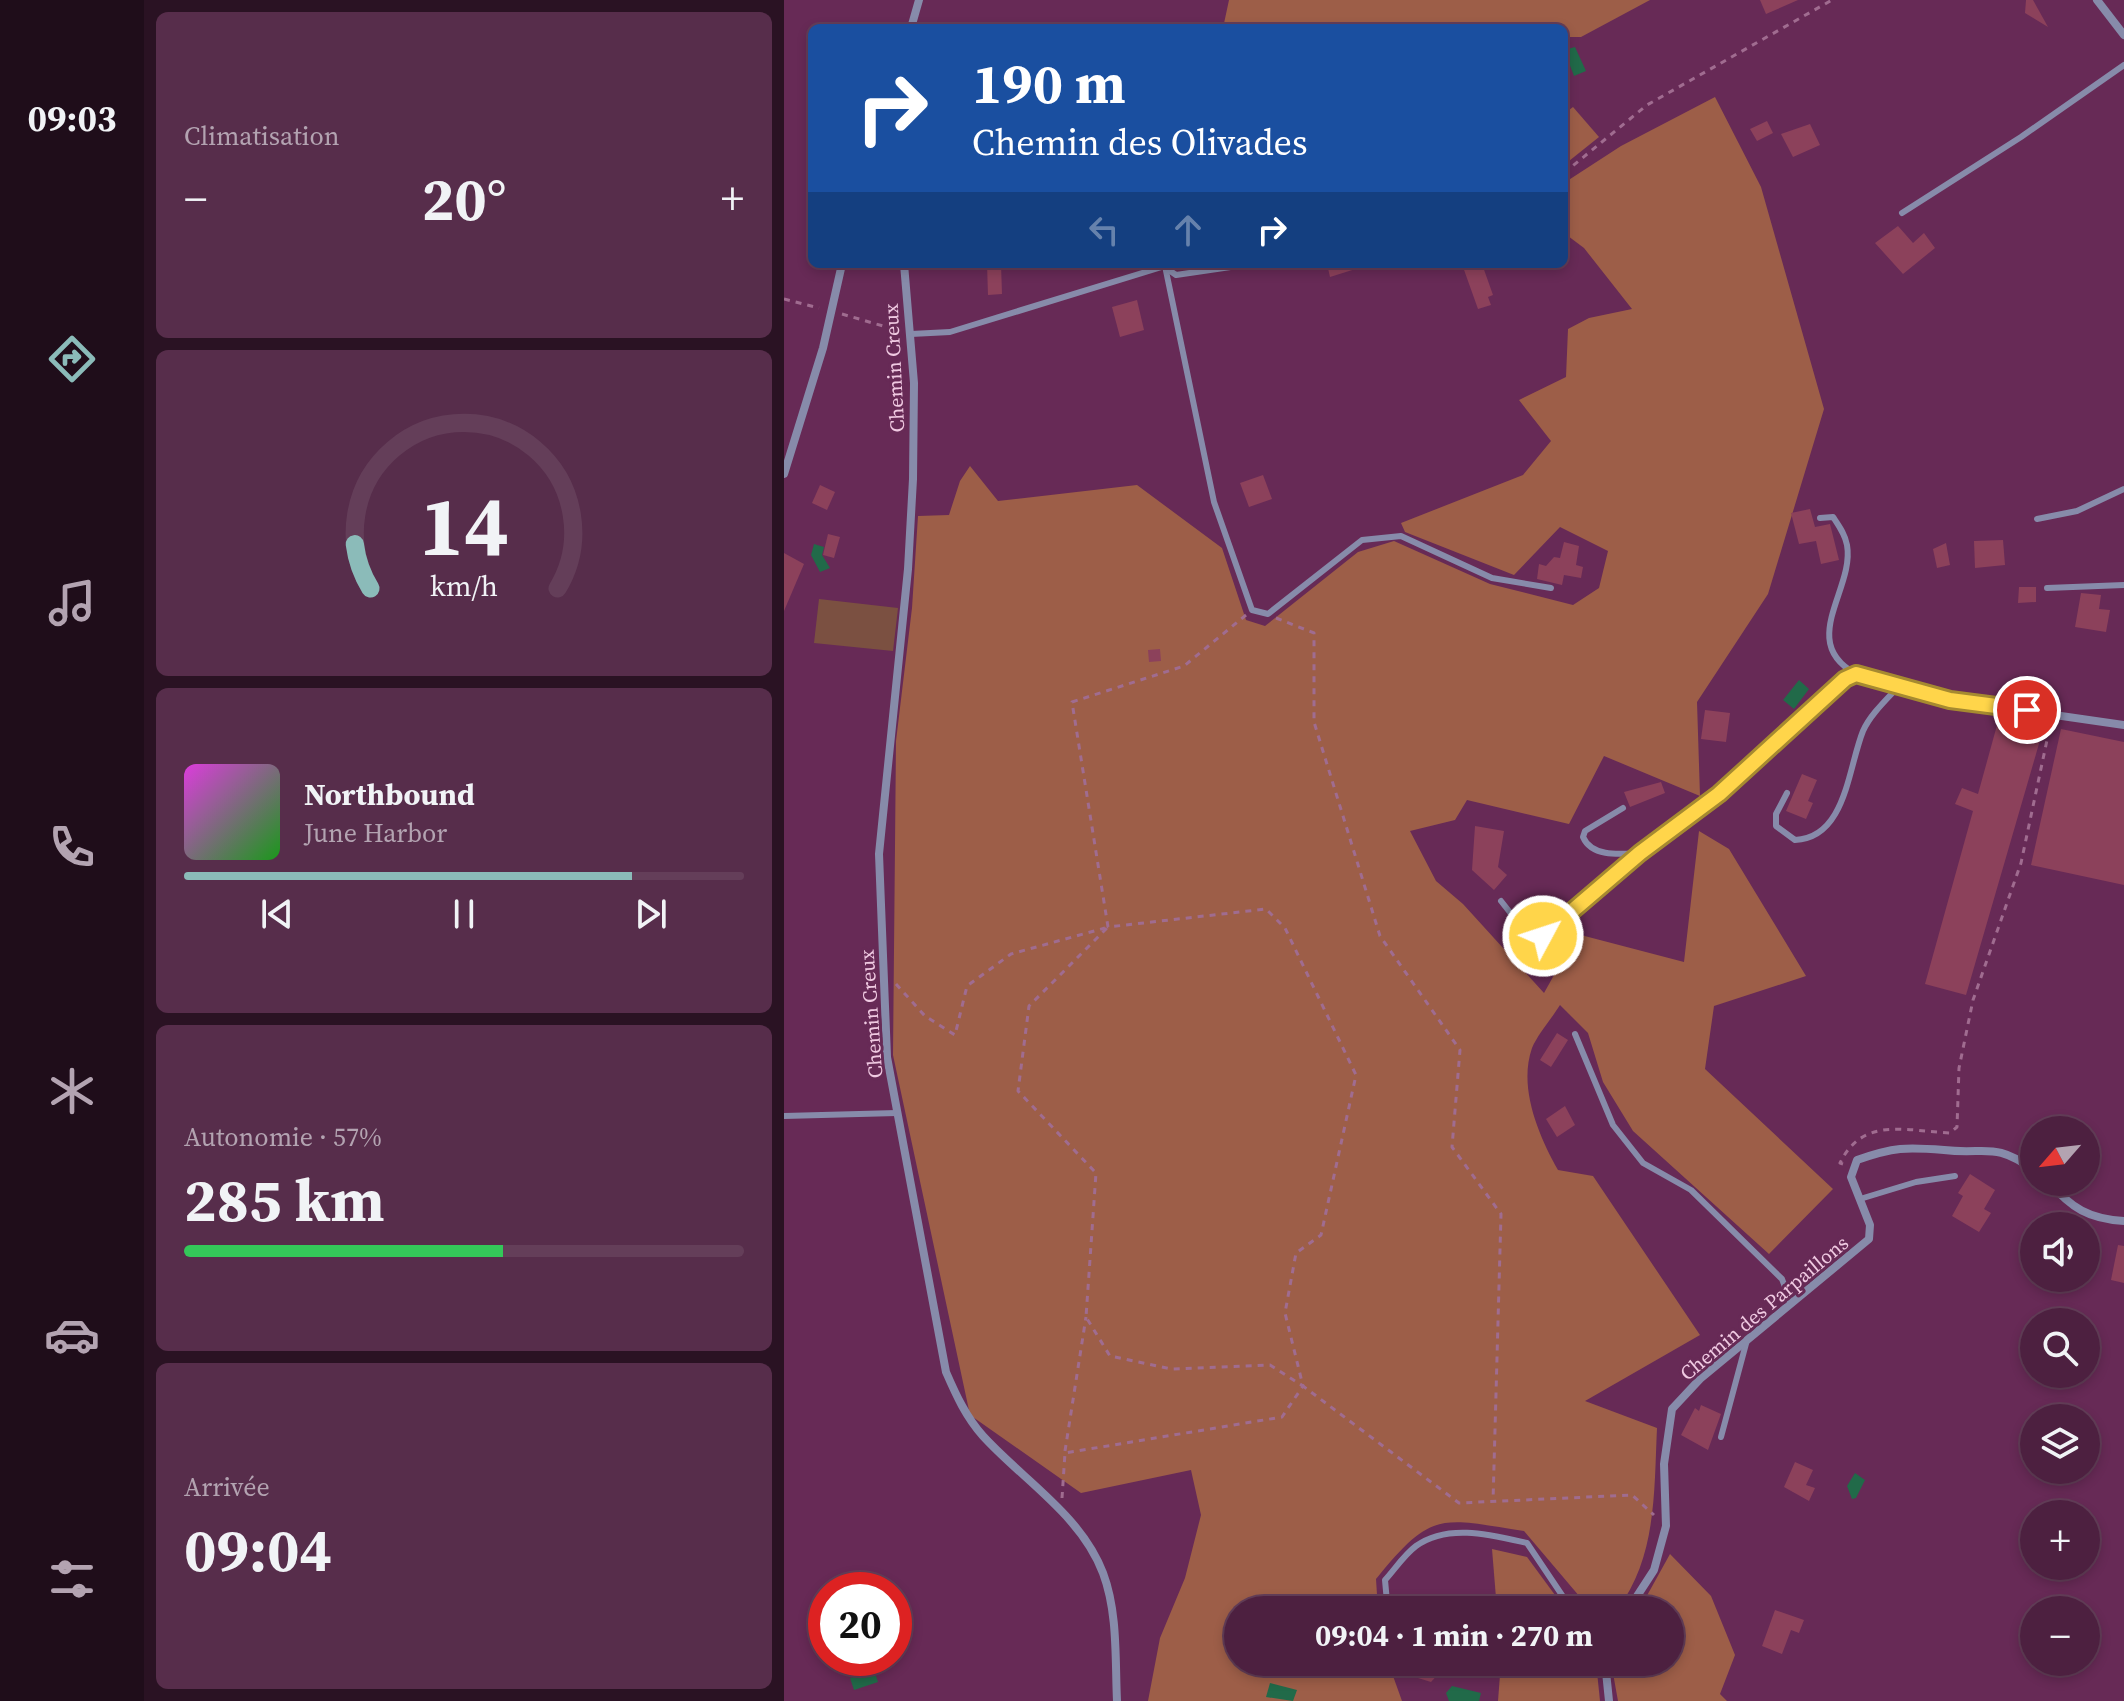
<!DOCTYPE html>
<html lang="fr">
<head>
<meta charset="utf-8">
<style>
  :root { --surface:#4d2040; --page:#572d4b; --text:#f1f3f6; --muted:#b3a3b1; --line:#643e59; --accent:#8bbbb9 }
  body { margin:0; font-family:"Source Serif 4",serif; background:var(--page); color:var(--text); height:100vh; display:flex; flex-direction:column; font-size:30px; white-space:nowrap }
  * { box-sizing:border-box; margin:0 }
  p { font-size:26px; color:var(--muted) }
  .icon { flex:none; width:44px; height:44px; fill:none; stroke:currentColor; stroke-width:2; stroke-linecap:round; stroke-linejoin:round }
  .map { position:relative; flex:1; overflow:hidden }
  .panel { display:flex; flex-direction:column; gap:12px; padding:12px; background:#2a1223; width:640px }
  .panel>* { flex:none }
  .guide { position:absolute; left:24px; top:24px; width:760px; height:244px; border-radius:12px; box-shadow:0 4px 12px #0003,0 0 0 2px var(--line); background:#1a4fa0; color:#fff; overflow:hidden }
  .needle { width:52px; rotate:242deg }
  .tools { position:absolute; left:1236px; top:1116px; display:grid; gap:16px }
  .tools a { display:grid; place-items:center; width:80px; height:80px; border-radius:50%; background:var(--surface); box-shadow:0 4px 12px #0003,0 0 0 2px var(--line); font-size:40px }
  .speed { position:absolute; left:24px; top:1572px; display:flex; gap:16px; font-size:40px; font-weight:700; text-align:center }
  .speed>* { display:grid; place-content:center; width:104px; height:104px; border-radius:50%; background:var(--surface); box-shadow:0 4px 12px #0003,0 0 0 2px var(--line); line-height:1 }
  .speed .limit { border:12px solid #d22; background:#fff; color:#111 }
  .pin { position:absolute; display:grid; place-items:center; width:68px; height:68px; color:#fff; margin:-34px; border:4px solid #fff; border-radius:50%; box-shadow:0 2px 8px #0007 }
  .me { position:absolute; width:88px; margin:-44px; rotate:50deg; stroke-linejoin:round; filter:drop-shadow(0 0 6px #0008) }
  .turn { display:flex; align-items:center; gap:28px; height:168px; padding:0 32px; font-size:36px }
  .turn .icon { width:104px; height:104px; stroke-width:2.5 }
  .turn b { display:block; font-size:56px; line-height:68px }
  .lanes { display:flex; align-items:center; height:76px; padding:0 32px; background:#0003; justify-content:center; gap:40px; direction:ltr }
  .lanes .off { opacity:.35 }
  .big { font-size:60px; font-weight:700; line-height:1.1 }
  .panel .widget { flex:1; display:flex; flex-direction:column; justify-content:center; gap:12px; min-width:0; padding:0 28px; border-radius:12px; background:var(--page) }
  .panel .dial { align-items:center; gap:0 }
  .dial svg { height:208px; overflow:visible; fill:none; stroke:var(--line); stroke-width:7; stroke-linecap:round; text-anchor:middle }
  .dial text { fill:var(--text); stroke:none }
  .song { display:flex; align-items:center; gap:24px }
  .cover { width:96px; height:96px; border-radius:12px; background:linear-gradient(135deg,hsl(300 70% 55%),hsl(120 70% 35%)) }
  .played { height:8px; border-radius:4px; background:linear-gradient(90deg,var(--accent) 80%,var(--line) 80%) }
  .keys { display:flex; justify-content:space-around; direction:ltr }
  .heat { display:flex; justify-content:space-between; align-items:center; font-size:44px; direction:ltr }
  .charge { height:12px; border-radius:6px; background:linear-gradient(90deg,#34c759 57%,var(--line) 0) }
  .trip { position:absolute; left:440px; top:1596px; width:460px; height:80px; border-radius:40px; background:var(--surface); box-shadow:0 4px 12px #0003,0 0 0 2px var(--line); font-weight:700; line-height:80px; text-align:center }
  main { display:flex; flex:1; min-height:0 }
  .tab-bar { display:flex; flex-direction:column; width:144px; justify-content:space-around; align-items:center; background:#1f0d1a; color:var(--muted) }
  .tab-bar .icon { width:56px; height:56px }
  .tab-bar .selected { color:var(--accent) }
  .tab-bar b { font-size:36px; color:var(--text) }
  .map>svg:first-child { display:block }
</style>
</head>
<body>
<main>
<nav class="tab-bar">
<b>09:03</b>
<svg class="icon selected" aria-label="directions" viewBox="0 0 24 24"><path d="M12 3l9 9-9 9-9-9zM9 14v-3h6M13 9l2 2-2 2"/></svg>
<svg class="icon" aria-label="music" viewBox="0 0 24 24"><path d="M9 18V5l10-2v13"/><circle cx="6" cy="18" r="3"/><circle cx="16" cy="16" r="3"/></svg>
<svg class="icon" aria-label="phone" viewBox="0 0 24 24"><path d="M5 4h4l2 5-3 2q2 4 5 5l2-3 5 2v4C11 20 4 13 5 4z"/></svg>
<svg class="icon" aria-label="climate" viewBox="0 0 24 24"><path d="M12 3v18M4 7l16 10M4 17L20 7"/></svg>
<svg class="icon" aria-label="car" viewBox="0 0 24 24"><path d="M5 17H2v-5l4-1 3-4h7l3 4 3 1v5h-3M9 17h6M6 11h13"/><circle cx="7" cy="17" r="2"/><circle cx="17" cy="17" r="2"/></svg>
<svg class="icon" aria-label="filters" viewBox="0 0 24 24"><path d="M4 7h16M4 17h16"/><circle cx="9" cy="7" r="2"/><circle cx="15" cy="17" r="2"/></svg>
</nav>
<section class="panel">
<div class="widget"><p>Climatisation</p>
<div class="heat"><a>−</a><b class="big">20°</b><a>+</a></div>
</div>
<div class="widget dial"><svg viewBox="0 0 100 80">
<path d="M14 69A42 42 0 1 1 86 69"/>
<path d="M14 69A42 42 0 0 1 8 52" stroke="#8bbbb9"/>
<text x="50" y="56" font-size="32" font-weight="700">14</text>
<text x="50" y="72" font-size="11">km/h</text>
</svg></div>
<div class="widget">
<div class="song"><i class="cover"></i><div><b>Northbound</b><p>June Harbor</p></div></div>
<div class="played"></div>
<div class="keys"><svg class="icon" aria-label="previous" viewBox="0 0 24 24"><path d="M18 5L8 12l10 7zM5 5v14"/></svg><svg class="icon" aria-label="pause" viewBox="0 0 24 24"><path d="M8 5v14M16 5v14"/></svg><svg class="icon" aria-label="next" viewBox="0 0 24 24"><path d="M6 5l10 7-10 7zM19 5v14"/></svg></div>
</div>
<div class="widget"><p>Autonomie · 57%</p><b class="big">285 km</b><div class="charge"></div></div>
<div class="widget"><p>Arrivée</p><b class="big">09:04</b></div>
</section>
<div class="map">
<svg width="1340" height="1701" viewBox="0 0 1340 1701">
  <rect width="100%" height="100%" fill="#672a56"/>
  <polygon fill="#7b5041" points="35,599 114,608 109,651 30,643"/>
  <g fill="#9d5e48">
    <polygon points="445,0 866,0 797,37 780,37 780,28 439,28"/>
    <path d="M931 97 977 187 1040 409 984 594 913 702 916 796 820 756 785 824 683 800 671 820 626 831 652 881 679 904 760 993 793 934 900 962 915 831 945 849 1022 976 930 1006 921 1069 1049 1189 985 1254 849 1131 819 1082 804 1033 776 1005C768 1018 754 1034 748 1048 734 1088 755 1136 774 1170L809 1176 916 1335 801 1401 873 1428C870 1491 873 1557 833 1610H807L740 1531C656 1518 648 1510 592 1579L594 1610H454V1662H604L618 1701H364L376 1638 401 1578 417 1515 407 1470 297 1493 186 1415 109 1055 112 741 128 608 134 516 165 515 176 481 186 466 214 501 353 485 438 548 462 620 481 626 574 552 610 541 706 584 789 605 815 588 824 551 776 527 730 575 621 532 617 523 739 475 767 441 735 400 782 377 784 329 805 318 848 309 800 248 780 233V183L837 146Z"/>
    <polygon points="789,107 815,137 780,165 780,114"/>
    <polygon points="708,1549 743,1557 782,1610 713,1610"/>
    <polygon points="886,1554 927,1596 951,1655 936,1694 943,1701 834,1701 827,1662 886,1662 886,1610 855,1610"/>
    <polygon points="717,1662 812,1662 816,1701 714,1701"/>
  </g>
  <g fill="#216a49">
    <polygon points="791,47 802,71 790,76 780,50"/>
    <polygon points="30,544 40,547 38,555 46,568 36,572 27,555"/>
    <polygon points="1015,680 1025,689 1010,709 999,700"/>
    <polygon points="1071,1473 1081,1480 1072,1498 1068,1499 1063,1486"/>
    <polygon points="90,1670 94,1682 70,1690 66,1678"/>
    <polygon points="486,1683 513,1690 509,1701 482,1697"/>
    <polygon points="668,1686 697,1693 695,1701 665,1701 662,1693"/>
  </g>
  <g fill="#8c415b">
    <polygon points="976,0 1014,0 982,14"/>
    <polygon points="1242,0 1249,0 1264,27 1241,13"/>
    <polygon points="983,121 989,133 973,141 966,129"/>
    <polygon points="1026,124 1036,145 1009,157 997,134"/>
    <polygon points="1114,226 1129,243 1140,233 1151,248 1119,274 1091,243"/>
    <polygon points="203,264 217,264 218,294 204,295"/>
    <polygon points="543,264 578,264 578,267 546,277"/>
    <polygon points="689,264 698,264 709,295 704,297 707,305 694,309 679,267"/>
    <polygon points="353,300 360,330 336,337 328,307"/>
    <polygon points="479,475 488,499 465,507 456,483"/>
    <polygon points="36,485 51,492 43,510 28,503"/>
    <polygon points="1026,509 1031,527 1046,524 1055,560 1037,564 1032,541 1015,544 1007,513"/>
    <polygon points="44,534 56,537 50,558 39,555"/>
    <polygon points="1219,540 1221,565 1191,568 1190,541"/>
    <polygon points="780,542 795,546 792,565 799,567 797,578 780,575 778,585 753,579 755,564 762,566 770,557 776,558"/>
    <polygon points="1162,543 1166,565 1153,568 1149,549"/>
    <polygon points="0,553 20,564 0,611"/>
    <polygon points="1235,587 1252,587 1252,602 1234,603"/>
    <polygon points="1297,593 1317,595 1315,609 1326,610 1322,632 1291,627"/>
    <polygon points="376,649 377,661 365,662 364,650"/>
    <polygon points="921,710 946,713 942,742 917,739"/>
    <polygon points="1215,718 1259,730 1182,995 1141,984 1189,811 1171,804 1178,788 1194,794"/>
    <polygon points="1277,729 1340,742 1340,885 1247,865"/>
    <polygon points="1018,774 1033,780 1024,801 1029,803 1022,819 1002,811"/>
    <polygon points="877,782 881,793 846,807 840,792"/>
    <polygon points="691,826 720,831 714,867 723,875 710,890 688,870"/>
    <polygon points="773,1033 784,1040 767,1067 756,1060"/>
    <polygon points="781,1106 791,1125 773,1137 762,1119"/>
    <polygon points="1186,1174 1211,1190 1200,1209 1207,1213 1195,1232 1168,1216 1179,1196 1174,1193"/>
    <polygon points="1334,1245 1340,1246 1340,1283 1327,1280"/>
    <polygon points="917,1405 937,1414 924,1450 897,1435 911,1408 915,1411"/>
    <polygon points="1011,1462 1029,1470 1022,1485 1031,1488 1025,1501 1000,1487"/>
    <polygon points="629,1595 645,1595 653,1610 618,1610"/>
    <polygon points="991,1610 1020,1620 1015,1633 1007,1630 998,1654 978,1646"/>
    <polygon points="634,1665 653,1665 657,1671 647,1682 634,1678"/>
  </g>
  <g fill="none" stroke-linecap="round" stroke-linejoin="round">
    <g stroke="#a06c90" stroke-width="3" stroke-dasharray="6 6" stroke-linecap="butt">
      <polyline points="780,173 863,105 1048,0"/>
      <polyline points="0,299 35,308"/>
      <polyline points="58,314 116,331"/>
      <polyline points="462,615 400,666 288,702 324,927 482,909 501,928 572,1075 537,1235 512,1253 501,1313 519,1386 675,1503 848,1495 870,1515"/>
      <polyline points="492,618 530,633 530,722 596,936 676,1050 668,1147 717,1214 709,1502"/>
      <polyline points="112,984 141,1016 171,1035 183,986 227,954 321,928"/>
      <path d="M1059 1164 1056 1163C1079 1116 1122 1131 1166 1133L1173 1127 1175 1068 1189 1000 1237 863 1266 726"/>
      <polyline points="281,1451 302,1317"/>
      <polyline points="278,1498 281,1453 498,1417 519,1386 486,1365 387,1369 326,1356 302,1317 312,1173 234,1091 245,1006 324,927"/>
    </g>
    <g stroke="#878baa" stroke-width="6">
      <polyline points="1118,213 1237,137 1340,65"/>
      <polyline points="382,268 392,275 467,264"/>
      <polyline points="127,334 166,332 381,266 430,502 468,610 484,614 578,540 617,536 708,578 767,588"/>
      <path d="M1036 518 1049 517C1055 526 1061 534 1063 545 1071 589 1013 642 1072 674"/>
      <polyline points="1253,519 1293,511 1340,489"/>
      <polyline points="1263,588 1340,585"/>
      <path d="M1003 793 992 814V826L1011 840C1062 838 1064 768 1079 731 1086 715 1102 700 1114 687"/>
      <path d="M839 808 801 831 799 837C808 858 838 854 856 853"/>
      <polyline points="717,901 743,934 759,936 856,853 935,794 1061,679 1072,674"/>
      <polyline points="791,1034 829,1125 859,1163 907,1190 998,1279 1007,1303"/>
      <polyline points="0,1116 113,1113"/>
      <polyline points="1076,1199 1132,1182 1171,1176"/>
      <polyline points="937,1437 963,1340"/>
      <path d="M603 1602 601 1580C611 1569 620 1555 632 1546 664 1523 708 1535 743 1543L788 1610"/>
    </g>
    <g stroke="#878baa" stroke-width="8">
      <polyline points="1313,0 1340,35"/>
      <polyline points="127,28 135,0"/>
      <path d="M120 264 130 383 129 479 124 569 95 854 103 1057 162 1372C172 1395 182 1417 199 1436 239 1480 297 1515 319 1573 334 1613 331 1659 333 1701"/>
      <polyline points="0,474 39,348 58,264"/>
      <polyline points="1072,674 1166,700 1340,725"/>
      <path d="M1265 1182C1287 1208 1305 1219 1340 1221"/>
      <path d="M844 1610 870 1570 882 1526 880 1464 888 1409 916 1379 1085 1239 1086 1225 1067 1177 1073 1160C1110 1147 1122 1147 1160 1150 1203 1155 1209 1141 1250 1170"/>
      <polyline points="821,1662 825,1701"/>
    </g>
  </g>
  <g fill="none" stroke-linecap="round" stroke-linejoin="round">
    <defs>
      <polyline id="route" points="759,936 856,853 935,794 1061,679 1072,674 1166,700 1243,710"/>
    </defs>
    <use href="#route" stroke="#a68a30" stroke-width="20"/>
    <use href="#route" stroke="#ffd54a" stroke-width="14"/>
  </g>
  <g text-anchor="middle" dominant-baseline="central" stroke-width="6" stroke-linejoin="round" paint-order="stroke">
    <g font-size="20" fill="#f0cae2" stroke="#672a56">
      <text transform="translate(110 368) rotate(-93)">Chemin Creux</text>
      <text transform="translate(87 1014) rotate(-94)">Chemin Creux</text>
      <text transform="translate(980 1308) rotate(-40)">Chemin des Parpaillons</text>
    </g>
  </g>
</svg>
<div class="tools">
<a><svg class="needle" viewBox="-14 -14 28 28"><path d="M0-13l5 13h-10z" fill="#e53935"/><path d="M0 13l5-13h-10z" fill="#b3a3b1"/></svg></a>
<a><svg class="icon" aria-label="sound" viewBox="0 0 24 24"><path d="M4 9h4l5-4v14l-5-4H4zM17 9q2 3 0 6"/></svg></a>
<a><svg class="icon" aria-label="search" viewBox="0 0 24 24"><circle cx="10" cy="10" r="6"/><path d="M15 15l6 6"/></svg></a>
<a><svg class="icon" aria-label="layers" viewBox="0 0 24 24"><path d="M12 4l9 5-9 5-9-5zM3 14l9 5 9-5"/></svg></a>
<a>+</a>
<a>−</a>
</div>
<div class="speed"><div class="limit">20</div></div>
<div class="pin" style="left:1243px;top:710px;background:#d93025"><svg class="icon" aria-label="arrive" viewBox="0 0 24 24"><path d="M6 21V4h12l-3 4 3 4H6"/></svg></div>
<svg class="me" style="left:759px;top:936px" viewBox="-20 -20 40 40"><circle r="17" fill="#ffd54a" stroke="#fff" stroke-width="3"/><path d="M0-11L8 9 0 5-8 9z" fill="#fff"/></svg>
<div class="trip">09:04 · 1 min · 270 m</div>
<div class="guide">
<div class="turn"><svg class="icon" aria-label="right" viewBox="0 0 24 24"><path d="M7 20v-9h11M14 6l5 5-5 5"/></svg><div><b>190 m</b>Chemin des Olivades</div></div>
<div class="lanes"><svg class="icon off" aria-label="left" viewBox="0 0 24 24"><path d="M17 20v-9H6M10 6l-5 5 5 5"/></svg><svg class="icon off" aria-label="ahead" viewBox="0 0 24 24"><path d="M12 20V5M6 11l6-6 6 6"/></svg><svg class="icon" aria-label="right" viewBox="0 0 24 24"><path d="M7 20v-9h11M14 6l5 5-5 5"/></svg></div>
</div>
</div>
</main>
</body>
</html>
